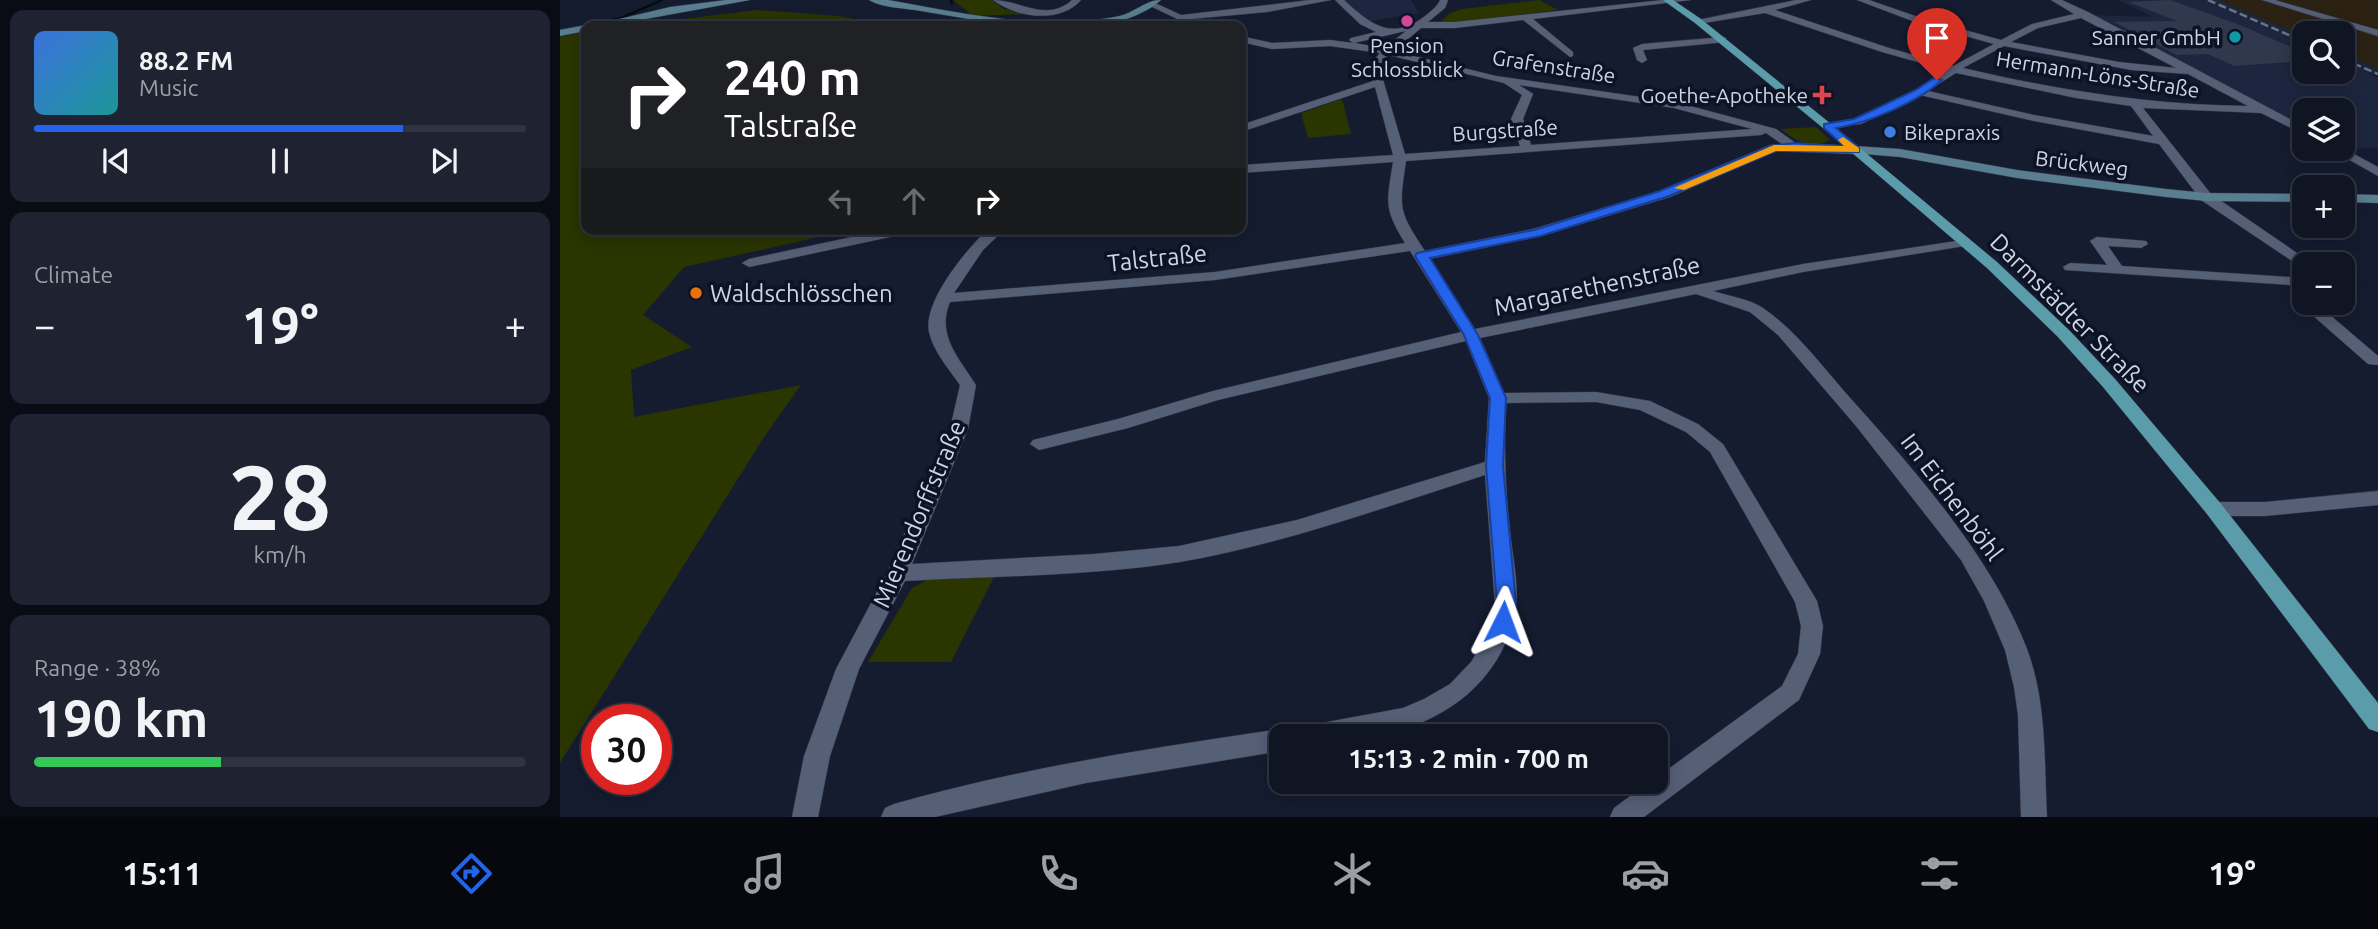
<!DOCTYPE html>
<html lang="en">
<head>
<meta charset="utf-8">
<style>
  :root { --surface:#101524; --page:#1e2231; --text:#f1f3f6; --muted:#9c9fa6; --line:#303441; --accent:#2563eb }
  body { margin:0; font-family:Ubuntu,sans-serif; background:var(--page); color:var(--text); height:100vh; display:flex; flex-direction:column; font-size:26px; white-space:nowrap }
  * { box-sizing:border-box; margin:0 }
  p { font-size:23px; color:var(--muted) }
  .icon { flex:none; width:38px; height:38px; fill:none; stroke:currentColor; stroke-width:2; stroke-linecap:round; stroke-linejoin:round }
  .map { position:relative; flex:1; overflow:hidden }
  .drawer { display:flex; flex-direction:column; gap:10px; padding:10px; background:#090c14; width:560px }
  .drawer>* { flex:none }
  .top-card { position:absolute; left:21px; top:21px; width:665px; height:214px; border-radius:14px; box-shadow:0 4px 18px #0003,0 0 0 2px var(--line); background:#202124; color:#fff; overflow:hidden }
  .fabs { position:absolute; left:1732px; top:21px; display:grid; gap:14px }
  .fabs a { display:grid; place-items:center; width:63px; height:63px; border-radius:14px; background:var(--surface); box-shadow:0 4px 18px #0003,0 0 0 2px var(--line); font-size:35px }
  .speed { position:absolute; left:21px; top:704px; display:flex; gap:14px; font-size:35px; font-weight:700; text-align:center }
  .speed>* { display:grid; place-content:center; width:91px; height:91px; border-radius:50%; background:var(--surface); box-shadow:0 4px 18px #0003,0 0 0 2px var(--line); line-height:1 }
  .speed .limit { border:10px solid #d22; background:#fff; color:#111 }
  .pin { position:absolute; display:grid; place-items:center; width:60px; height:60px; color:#fff; margin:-72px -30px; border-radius:50% 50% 50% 0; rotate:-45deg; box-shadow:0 0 7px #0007 }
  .pin .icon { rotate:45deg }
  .me { position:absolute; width:77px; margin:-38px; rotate:3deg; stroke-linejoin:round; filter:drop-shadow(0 0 5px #0008) }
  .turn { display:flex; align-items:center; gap:24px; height:147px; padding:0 28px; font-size:32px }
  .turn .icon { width:91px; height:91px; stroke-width:2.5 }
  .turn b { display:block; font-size:49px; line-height:60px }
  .lanes { display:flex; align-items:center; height:66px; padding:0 28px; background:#0003; justify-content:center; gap:35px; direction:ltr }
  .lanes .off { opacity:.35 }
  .big { font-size:52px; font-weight:700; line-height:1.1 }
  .drawer .tile { flex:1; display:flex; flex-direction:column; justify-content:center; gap:10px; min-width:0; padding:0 24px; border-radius:14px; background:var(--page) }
  .drawer .dial { align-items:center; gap:0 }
  .dial b { font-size:91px; line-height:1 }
  .song { display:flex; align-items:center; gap:21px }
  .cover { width:84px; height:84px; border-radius:10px; background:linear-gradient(135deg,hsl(220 70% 55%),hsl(180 70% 35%)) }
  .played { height:7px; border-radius:4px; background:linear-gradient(90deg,var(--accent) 75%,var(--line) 75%) }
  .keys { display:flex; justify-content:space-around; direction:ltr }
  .heat { display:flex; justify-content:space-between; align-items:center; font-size:38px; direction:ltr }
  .charge { height:10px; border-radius:5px; background:linear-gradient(90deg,#34c759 38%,var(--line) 0) }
  .trip { position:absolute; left:709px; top:724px; width:399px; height:70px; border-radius:14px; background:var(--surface); box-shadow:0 4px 18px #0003,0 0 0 2px var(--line); font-weight:700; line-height:70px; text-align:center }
  .tabs { display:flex; height:112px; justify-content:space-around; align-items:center; background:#06080e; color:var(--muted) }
  .tabs .icon { width:49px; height:49px }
  .tabs .on { color:var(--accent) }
  .tabs b { font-size:32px; color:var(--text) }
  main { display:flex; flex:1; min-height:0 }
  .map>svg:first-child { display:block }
</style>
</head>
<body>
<main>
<section class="drawer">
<div class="tile">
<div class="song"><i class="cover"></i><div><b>88.2 FM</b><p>Music</p></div></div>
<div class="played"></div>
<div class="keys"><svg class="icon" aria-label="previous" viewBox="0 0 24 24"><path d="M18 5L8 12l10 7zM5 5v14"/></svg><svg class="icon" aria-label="pause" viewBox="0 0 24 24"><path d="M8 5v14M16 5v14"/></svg><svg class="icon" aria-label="next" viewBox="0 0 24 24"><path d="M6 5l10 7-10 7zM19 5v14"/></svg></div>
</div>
<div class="tile"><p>Climate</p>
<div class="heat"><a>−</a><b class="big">19°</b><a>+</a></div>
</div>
<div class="tile dial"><b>28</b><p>km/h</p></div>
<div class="tile"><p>Range · 38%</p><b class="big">190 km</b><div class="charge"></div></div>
</section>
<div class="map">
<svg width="1818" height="817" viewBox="0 0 1818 817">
  <rect width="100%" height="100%" fill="#151c30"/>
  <polygon fill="#2c2213" points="1658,0 1818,0 1818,69 1783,54 1783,33 1745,33 1745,37"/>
  <g fill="#1c263e">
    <polygon points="784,0 851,0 859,13 806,22"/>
    <polygon points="1558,0 1658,0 1745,37 1745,72 1783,72 1783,54 1818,69 1818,76 1805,72 1818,78 1818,148 1788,149 1783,147 1783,110 1745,110 1745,128 1529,15 1594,17"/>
  </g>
  <g fill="#2a3500">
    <polygon points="393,0 432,0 444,9 466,14 413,16"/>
    <polygon points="979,0 998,10 879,24 890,13 902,9"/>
    <polygon points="198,10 278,16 334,26 64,26"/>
    <polygon points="26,32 26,229 251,229 259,237 124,267 83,315 132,347 71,370 74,417 241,385 204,437 0,763 0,37"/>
    <polygon points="782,99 791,134 748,138 741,113"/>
    <path d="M1256 127 1270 140C1252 150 1235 141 1221 129Z"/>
    <polygon points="434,577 391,662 308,662 352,588 367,580"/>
  </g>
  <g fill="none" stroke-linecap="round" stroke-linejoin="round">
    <g stroke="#020f12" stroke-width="2.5">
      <polyline points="391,0 392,4"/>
      <polyline points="20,27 61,18 102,0"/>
    </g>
  </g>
  <polygon fill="#2f384d" points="1610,0 1680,25 1745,53 1745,61 1674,66 1648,54 1617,55 1554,22 1617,21 1569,2"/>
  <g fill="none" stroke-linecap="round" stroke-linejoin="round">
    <defs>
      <g id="street">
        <path d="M433 0C460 0 487 23 512 0H521C500 24 457 18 433 0Z"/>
        <polygon points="750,0 771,0 707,12 631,19 637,23 632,26 588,5 595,3 621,15"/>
        <path d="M775 0H784C810 24 832 42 865 16 871 11 877 7 880 0H888L885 8 868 22H895L1103 0H1131L973 19 1013 52V56L1010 57 963 20 895 28H861L834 51 936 76 1115 102 1216 129 1237 144 1295 146 1301 150 1295 154 1216 151 1110 197 981 236 869 259 915 329 1243 264 1410 239V245L1405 246 1243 272 1153 291C1168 296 1190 299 1203 308 1235 330 1259 362 1284 391 1351 466 1431 555 1467 649 1487 702 1484 761 1487 817H1461L1458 715 1454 687 1445 650 1424 601 1401 560 1296 426 1218 335 1190 312 1136 294 920 338 944 393 1036 392 1090 401 1138 424 1163 444 1257 601 1263 626 1260 654 1239 700 1084 817H1050L1054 808 1089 782H1096V778L1222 686 1238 654 1241 626 1235 602 1150 452 1126 432 1080 410 1036 402 946 403C944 449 945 486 950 531 952 553 959 585 956 606 945 680 884 725 813 736 788 740 759 737 733 737L736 729 745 726 843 708 864 699 890 684 911 662 925 639 935 604 925 475C825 507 724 544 620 562 532 576 434 576 345 581L299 669 270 756 258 817H232L244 756 276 669 327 573 390 429 400 385C389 369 373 351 369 332 363 302 404 253 424 233L429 229H445L423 250 394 293 655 272 845 243C823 207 827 202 833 162L681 173V165L833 155 815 87 681 132V125L813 81 809 66 820 53 770 46 712 49 681 42V36L712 43 770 40 793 43 789 40 791 38 816 32 800 24ZM846 31 824 48 794 43ZM828 55 944 83 962 95 951 119 960 146 845 154 819 66ZM959 85 1114 108 1192 129 971 145 963 119 973 94ZM1206 133 1222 144 1210 145 1100 191 973 229 865 251C838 210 839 209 846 161L1201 135ZM850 251 901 332 653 391 558 419 473 440 470 444 479 450 568 428 658 400 906 341 929 398 925 462 737 520 619 546 534 554 352 564 408 429 416 385C399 358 376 335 390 302L655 280Z"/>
        <path d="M1236 0H1251L1215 10 1329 48 1393 66 1434 44 1355 22 1297 0H1309L1361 18 1441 40 1472 24 1514 14 1491 0H1502L1528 12 1745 127V135L1701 113 1583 108 1651 194 1753 264 1741 267 1641 200 1599 144 1474 121 1360 95 1301 124 1263 128V124L1294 119 1355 90 1386 70 1322 52 1205 13 1138 24 1133 21ZM1521 18 1616 68 1559 62 1451 42 1478 28ZM1444 46 1571 70 1628 74 1688 106C1591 105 1497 90 1403 68ZM1396 73 1516 98 1571 106 1593 136 1474 115 1368 91Z"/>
        <polygon points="1702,0 1715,0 1818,30 1818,36"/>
        <polygon points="1163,37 1166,38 1166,42 1083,50 1087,60 1082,63 1077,60 1073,48 1082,44"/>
        <polygon points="1783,148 1818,167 1818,176 1770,149"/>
        <polygon points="329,229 356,229 349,233 189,267 182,263 189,259"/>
        <polygon points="1537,237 1586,241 1588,244 1581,248 1548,246 1562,266 1745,278 1745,286 1505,270 1503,267 1510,263 1547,265 1530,241"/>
        <polygon points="1745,299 1745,303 1756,303 1818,356 1818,365 1808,364 1742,306 1739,303"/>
        <polygon points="1818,491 1818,505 1705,516 1654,516 1647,514 1644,509 1647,504 1654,502 1705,502"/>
        <path d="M721 729 730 732 732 737H721V751L526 783 375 817H321L325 808 334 804C461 768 591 748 721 729Z"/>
      </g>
      <g id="secondary">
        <polygon points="166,0 190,0 47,26 30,26 110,7"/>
        <path d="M309 0H328C396 12 471 29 541 19 551 18 564 16 572 11 583 6 589 0 601 0 548 47 426 22 361 11 345 8 322 8 309 0Z"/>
        <polygon points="26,25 29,26 26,26 26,31 0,36 0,30"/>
        <polygon points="1295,146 1340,149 1457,170 1606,189 1646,193 1745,194 1745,202 1646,201 1606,197 1457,178 1340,157 1291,153 1291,147"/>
        <polygon points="1783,194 1818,195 1818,203 1783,202"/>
      </g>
      <polygon id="primary" points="1103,0 1113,0 1141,19 1271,124 1437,262 1510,331 1555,379 1661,504 1818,703 1818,732 1809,729 1647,514 1543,387 1498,337 1427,268 1263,128 1135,23"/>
    </defs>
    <use href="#street" stroke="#343748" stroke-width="1"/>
    <use href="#secondary" stroke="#343748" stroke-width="1"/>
    <use href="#primary" stroke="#343748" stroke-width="1"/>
    <use href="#street" fill="#555f76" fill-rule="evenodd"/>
    <use href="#secondary" fill="#587e90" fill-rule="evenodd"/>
    <use href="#primary" fill="#5a9caa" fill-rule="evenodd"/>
    <g stroke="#6d7485" stroke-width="2.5" stroke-dasharray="8 3.5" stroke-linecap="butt">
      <polyline points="1648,0 1745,42"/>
      <polyline points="1783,59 1818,74"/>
    </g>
  </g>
  <path fill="#2563eb" stroke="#184099" stroke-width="2" d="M1374 78 1382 80C1358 102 1308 123 1276 128L1299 148V152L1216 151 1109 196 980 236 870 258 918 335 946 398 943 466 956 604 950 628 943 630 936 628 933 622 937 604 926 466 930 398 904 335 855 256 857 253 974 230 1100 191 1210 146 1234 143 1284 146 1264 128V124L1294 119 1356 90Z"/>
  <polygon fill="#f59e0b" points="1283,137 1299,148 1299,152 1216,151 1124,190 1114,188 1214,145 1284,146 1278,140"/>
  <circle fill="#d1479c" stroke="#0c1326" stroke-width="2.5" cx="847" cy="21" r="7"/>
  <circle fill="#0f9aa8" stroke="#0c1326" stroke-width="2.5" cx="1675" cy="37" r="7"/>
  <path fill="#e0444e" stroke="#0c1326" stroke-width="2.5" d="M1258.5 84.5h7v7h7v7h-7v7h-7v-7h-7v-7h7z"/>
  <circle fill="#3f7fe0" stroke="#0c1326" stroke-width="2.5" cx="1330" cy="132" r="7"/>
  <circle fill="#e8710a" stroke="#0c1326" stroke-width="2.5" cx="136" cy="293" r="7"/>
  <g text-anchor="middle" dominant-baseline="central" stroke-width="7" stroke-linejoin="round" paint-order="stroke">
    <g font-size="21" fill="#ced4e2" stroke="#0c1326" text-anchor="end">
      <text x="1661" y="37">Sanner GmbH</text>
      <text x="847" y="45" text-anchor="middle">Pension<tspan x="847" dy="24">Schlossblick</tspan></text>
      <text x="1248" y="95">Goethe-Apotheke</text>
      <text x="1344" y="132" text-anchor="start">Bikepraxis</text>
    </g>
    <g font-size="21" fill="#ced4e2" stroke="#0c1326">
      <text transform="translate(994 66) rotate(9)">Grafenstraße</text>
      <text transform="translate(1538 74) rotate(9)">Hermann-Löns-Straße</text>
      <text transform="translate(945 130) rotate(-4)">Burgstraße</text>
      <text transform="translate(1522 163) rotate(7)">Brückweg</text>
    </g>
    <g font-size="24" fill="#ced4e2" stroke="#0c1326">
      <text transform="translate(597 258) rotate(-6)">Talstraße</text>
      <text transform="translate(1037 286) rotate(-12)">Margarethenstraße</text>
      <text transform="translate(1510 313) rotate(45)">Darmstädter Straße</text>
      <text transform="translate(1392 497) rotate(53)">Im Eichenböhl</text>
      <text transform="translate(359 514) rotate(-67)">Mierendorffstraße</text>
    </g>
    <g font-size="24" fill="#ced4e2" stroke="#0c1326" text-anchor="start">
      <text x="150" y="293">Waldschlösschen</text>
    </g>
  </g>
</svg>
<div class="fabs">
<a><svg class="icon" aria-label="search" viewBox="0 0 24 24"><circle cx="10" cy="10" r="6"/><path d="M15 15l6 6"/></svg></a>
<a><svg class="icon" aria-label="layers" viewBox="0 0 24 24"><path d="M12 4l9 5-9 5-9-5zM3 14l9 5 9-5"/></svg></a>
<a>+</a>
<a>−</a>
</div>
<div class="speed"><div class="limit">30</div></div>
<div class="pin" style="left:1377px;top:80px;background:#d93025"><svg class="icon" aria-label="arrive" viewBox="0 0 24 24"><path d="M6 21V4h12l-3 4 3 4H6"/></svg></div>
<svg class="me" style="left:943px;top:622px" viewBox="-20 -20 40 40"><path d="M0-17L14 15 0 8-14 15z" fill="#2563eb" stroke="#fff" stroke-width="4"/></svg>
<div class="trip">15:13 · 2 min · 700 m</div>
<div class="top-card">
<div class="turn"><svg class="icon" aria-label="right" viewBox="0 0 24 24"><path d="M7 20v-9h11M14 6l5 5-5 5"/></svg><div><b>240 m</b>Talstraße</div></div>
<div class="lanes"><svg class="icon off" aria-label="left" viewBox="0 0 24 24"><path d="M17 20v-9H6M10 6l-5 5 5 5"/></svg><svg class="icon off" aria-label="ahead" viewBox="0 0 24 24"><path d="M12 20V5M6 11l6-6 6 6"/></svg><svg class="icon" aria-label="right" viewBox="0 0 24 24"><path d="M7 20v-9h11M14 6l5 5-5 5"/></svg></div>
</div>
</div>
</main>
<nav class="tabs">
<b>15:11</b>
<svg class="icon on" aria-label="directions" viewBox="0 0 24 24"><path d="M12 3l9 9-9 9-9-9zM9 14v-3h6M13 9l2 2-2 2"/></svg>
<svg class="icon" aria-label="music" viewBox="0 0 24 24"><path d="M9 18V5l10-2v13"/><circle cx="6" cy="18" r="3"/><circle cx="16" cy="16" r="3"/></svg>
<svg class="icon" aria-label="phone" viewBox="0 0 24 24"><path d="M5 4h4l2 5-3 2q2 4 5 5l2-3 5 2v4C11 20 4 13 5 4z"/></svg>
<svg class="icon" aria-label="climate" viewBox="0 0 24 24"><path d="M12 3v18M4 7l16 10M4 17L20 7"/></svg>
<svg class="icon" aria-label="car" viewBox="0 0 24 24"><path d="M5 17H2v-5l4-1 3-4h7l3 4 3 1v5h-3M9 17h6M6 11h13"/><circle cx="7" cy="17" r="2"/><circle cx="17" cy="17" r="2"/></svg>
<svg class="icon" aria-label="filters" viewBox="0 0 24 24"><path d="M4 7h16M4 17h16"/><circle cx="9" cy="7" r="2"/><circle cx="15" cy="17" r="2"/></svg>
<b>19°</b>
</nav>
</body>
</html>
